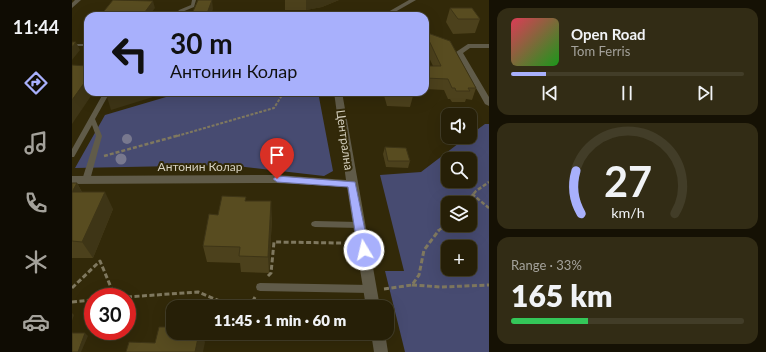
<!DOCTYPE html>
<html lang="en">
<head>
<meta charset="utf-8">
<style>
  :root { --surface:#261f07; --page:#322c15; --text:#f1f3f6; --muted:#a4a29b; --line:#423d28; --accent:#a8b0fc }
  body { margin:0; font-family:Lato,sans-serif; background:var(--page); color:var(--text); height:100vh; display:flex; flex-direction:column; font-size:15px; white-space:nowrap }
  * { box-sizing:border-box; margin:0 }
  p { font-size:13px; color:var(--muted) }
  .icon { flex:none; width:22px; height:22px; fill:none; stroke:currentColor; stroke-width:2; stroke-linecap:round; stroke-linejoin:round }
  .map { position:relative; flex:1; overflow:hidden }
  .details { display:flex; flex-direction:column; gap:8px; padding:8px; background:#151104; width:277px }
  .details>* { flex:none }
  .hud { position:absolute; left:12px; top:12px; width:345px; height:84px; border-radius:12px; box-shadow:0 4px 16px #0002,0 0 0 1px var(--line); background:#a8b0fc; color:#111; overflow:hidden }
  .fabs { position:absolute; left:369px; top:108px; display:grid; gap:8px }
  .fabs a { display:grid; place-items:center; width:36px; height:36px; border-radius:8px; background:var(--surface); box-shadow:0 4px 16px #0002,0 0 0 1px var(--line); font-size:20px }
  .speed { position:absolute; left:12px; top:288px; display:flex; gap:8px; font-size:20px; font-weight:700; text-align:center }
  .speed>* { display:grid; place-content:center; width:52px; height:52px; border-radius:50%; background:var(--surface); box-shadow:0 4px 16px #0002,0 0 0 1px var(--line); line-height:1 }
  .speed .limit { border:6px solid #d22; background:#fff; color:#111 }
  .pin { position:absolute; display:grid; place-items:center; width:34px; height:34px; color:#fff; margin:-41px -17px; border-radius:50% 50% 50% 0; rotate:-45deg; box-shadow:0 0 4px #0007 }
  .pin .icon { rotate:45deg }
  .me { position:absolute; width:44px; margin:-22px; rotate:351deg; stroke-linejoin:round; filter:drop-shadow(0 0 3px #0008) }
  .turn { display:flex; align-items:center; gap:14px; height:84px; padding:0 20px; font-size:18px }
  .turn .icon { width:52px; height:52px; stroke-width:2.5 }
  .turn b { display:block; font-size:28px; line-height:34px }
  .big { font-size:30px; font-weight:800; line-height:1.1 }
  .details .tile { flex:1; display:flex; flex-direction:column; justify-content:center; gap:6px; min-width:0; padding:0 14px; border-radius:12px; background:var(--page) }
  .details .dial { align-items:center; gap:0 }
  .dial svg { height:104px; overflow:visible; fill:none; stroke:var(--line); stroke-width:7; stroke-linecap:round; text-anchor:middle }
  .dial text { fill:var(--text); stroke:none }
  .song { display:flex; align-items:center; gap:12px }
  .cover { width:48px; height:48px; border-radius:6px; background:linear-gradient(135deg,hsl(350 70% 55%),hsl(120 70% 35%)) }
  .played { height:4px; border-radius:2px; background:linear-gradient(90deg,var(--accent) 15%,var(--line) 15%) }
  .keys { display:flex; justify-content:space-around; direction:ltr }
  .charge { height:6px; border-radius:3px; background:linear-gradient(90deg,#34c759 33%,var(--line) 0) }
  .trip { position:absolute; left:94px; top:300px; width:228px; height:40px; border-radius:12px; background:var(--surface); box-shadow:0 4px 16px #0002,0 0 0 1px var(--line); font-weight:800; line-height:40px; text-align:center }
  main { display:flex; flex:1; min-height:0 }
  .tab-bar { display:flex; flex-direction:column; width:72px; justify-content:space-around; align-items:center; background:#0f0c03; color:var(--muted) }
  .tab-bar .icon { width:28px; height:28px }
  .tab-bar .selected { color:var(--accent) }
  .tab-bar b { font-size:18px; color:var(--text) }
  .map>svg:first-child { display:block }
</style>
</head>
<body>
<main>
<nav class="tab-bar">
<b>11:44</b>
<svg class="icon selected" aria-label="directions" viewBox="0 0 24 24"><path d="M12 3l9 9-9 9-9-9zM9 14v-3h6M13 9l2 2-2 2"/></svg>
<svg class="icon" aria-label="music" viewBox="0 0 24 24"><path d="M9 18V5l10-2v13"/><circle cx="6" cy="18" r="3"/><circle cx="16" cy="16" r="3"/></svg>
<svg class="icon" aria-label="phone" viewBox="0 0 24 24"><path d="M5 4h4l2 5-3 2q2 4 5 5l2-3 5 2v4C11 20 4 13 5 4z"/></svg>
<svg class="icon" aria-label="climate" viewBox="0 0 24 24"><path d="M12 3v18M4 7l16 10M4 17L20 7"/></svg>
<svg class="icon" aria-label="car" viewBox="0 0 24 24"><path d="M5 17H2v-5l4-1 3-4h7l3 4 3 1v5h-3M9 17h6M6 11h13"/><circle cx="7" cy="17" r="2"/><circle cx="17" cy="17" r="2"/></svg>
</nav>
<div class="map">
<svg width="417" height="352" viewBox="0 0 417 352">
  <rect width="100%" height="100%" fill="#322909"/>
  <g fill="#474b71" fill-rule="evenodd">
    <polygon points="144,11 237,13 259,16 143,16"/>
    <polygon points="111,92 246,92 261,171 252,176 156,165 3,168 33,115"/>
    <path d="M413 124H417V352H333L313 271H332L308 175 349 172 395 137H398V135ZM376 159H398V181H376ZM376 203H398V225H376ZM376 247H398V269H376Z"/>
  </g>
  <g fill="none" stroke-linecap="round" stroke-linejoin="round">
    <polyline stroke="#7f785f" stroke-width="1.5" stroke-dasharray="2.5 1.5" stroke-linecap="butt" points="194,11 194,16"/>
    <polyline stroke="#7f785f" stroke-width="2" stroke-dasharray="3 1.5" stroke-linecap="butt" points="105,136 202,108 212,92"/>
    <g stroke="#7f785f" stroke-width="2.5" stroke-dasharray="4 2" stroke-linecap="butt">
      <polyline points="32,156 108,135"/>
      <polyline points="400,194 417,208"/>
      <polyline points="394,203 404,191 417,182"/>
      <polyline points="366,231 376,223"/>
    </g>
    <g stroke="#7f785f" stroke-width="3" stroke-dasharray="5 2.5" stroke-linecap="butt">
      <polyline points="196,276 199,273 202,242 270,243"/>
      <polyline points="340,285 369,287 417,285"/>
      <polyline points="0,288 28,261 43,297"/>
      <polyline points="312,289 340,285 347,275 352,250 367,230"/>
      <polyline points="55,297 126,292 162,307"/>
      <polyline points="0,302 21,300"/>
      <polyline points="178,307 183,297"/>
    </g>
    <g fill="#605b49" fill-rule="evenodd">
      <polygon points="120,0 124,0 122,7 110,12 107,16 103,16 107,10 119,5"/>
      <rect x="0" y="44" width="16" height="2"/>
      <polygon points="32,92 38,92 23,119 30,136 18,180 14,183 10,180 24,136 20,125 2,157 0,157 0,149"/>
      <polygon points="243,221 287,222 290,223 291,225 290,227 287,228 243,227 240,226 239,224 240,222"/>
      <polygon points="188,283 298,285 301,286 302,289 301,292 298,293 188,291 185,290 184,287 185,284"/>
    </g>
    <g fill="#605b49" fill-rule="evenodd">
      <polygon points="3,0 9,0 0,8 0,3"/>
      <polygon points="337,0 344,0 316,16 309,16"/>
      <polygon points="417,44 417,48 398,48 391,53 417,97 417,106 413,104 384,52 396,44"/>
      <polygon points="262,92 270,92 308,307 294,307 275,187 205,183 0,184 0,176 205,175 274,180"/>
      <polygon points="299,333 313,333 316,352 302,352"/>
    </g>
  </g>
  <g fill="#78788e">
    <circle cx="55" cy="139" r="5"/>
    <circle cx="49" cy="159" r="5.5"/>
  </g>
  <g fill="#4c411c">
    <polygon points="213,0 267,0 250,7 234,10 213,10"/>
    <polygon points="378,8 408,19 403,33 381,34 374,22"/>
    <polygon points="353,32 404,88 400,100 394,99 393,102 380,102 378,99 376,99 372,90 353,89 353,66 361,66 353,49"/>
    <polygon points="311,92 340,92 341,96 338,107 315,106"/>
    <polygon points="313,147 338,161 336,168 314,167 311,154"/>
    <polygon points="0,183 5,183 10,192 41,209 21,258 0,258"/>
    <polygon points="174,201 200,218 197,273 169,272 168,263 135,262 131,246 146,215"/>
  </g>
  <g fill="#3e3516">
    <polygon points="140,0 141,9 139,16 134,16"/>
    <polygon points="234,0 267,0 250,7 234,10"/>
    <polygon points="81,1 83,8 77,16 70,16"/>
    <polygon points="4,42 8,50 0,60 0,47"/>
    <polygon points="15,79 16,82 16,92 20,92 21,93 0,124 0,100"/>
    <polygon points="52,92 97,92 39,110 35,97"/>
    <polygon points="5,183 14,200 0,192"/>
    <polygon points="33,192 41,209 21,258 10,242"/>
    <polygon points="199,201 200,218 197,273 196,257"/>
    <polygon points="0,313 2,315 0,321"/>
    <polygon points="13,333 16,336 9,352 6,352"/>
    <polygon points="127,333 129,333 133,342 131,352 123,352"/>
  </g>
  <g fill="#584c20" stroke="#3e3516">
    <polygon points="41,0 81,1 70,16 28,16"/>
    <polygon points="126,0 140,0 134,16 119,16"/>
    <polygon points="378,8 400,8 408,19 386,19"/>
    <polygon points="353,32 378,41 404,88 396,88 398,91 384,91 383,88 380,88 376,79 353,78 353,66 369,66"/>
    <polygon points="0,42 4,42 0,47"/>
    <polygon points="0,65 16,66 16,79 15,79 0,100"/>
    <polygon points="38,92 52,92 35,97"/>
    <polygon points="316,92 340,92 341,96 317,95"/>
    <polygon points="313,147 334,148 338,161 316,161"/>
    <polygon points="0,183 5,183 0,192"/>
    <polygon points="0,192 33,192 10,242 0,241"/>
    <polygon points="150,196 174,197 173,201 199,201 196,257 167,256 168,247 131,246 137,214 146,215"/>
    <polygon points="87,327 101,327 101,333 127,333 123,352 54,352 57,342 83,343"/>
    <polygon points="0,333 13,333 6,352 0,352"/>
  </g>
  <polygon fill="#a8b0fc" stroke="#6d72a4" points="205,176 283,182 297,250 296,254 292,255 288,254 286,250 276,187 205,182 201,179"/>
  <g text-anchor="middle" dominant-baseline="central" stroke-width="4" stroke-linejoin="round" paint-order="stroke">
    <g font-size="12" fill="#d6d1c0" stroke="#322909">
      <text transform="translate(273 140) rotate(82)">Централна</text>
      <text x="128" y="166">Антонин Колар</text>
    </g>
  </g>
</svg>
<div class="fabs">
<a><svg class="icon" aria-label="sound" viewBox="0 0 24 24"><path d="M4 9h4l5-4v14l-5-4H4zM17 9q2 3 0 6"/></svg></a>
<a><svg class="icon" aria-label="search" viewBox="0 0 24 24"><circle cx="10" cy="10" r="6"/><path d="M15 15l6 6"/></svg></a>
<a><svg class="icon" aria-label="layers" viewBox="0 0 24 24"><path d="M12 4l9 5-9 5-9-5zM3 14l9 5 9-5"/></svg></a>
<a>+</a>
</div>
<div class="speed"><div class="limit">30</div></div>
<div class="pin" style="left:205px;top:179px;background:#d93025"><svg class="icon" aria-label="arrive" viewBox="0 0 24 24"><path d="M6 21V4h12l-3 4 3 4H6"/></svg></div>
<svg class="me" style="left:292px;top:250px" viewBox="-20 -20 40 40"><circle r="17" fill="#a8b0fc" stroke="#fff" stroke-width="3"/><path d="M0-11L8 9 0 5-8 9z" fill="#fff"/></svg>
<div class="trip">11:45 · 1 min · 60 m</div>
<div class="hud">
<div class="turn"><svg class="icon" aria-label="left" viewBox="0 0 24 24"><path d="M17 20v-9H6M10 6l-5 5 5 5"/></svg><div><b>30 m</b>Антонин Колар</div></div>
</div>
</div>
<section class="details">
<div class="tile">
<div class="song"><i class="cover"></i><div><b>Open Road</b><p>Tom Ferris</p></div></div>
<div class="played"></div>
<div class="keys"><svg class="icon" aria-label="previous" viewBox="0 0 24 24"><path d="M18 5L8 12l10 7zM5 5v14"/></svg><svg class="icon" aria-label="pause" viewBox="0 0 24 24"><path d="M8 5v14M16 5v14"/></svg><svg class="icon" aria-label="next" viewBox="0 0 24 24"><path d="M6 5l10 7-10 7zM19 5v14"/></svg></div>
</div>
<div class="tile dial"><svg viewBox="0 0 100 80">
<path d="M14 69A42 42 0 1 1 86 69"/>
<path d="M14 69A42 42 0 0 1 10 36" stroke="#a8b0fc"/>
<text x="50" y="56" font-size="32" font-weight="700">27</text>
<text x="50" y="72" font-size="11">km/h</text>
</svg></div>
<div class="tile"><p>Range · 33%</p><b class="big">165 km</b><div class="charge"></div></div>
</section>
</main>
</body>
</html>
